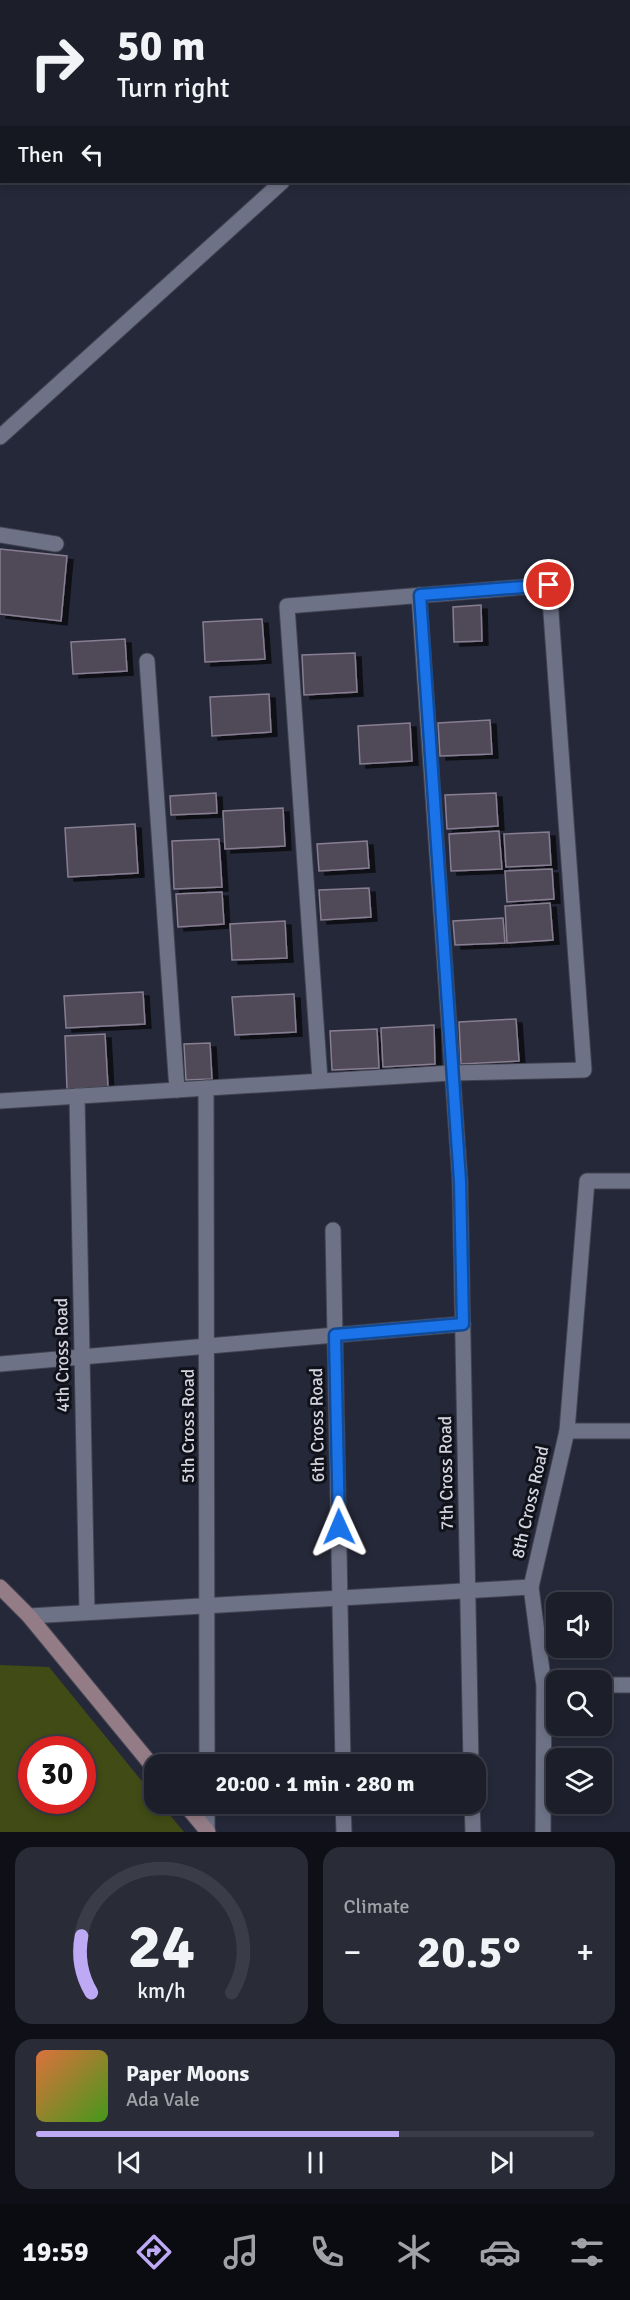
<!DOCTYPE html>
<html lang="en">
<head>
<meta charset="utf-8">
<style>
  :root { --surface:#1c1e2a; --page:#292b36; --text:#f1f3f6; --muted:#a0a2a8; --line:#3a3c47; --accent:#bea9f4 }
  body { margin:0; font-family:Signika,sans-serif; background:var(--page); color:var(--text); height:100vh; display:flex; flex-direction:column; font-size:22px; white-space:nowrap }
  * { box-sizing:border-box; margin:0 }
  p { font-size:20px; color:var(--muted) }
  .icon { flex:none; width:33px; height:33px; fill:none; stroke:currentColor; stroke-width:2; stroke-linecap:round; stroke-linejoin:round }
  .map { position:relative; height:1832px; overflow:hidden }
  .sheet { display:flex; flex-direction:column; gap:15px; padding:15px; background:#0f1017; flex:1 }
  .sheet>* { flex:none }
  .hud { position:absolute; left:0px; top:0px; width:630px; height:183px; box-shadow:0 3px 9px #0003,0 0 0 2px var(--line); background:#1c1e2a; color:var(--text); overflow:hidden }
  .tools { position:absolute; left:546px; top:1592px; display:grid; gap:12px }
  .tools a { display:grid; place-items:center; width:66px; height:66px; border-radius:12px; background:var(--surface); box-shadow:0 3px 9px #0003,0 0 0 2px var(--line); font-size:30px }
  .speed { position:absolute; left:18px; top:1736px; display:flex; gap:12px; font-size:30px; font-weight:700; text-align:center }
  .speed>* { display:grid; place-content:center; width:78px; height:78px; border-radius:50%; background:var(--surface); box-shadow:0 3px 9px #0003,0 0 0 2px var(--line); line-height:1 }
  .speed .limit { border:9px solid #d22; background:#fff; color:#111 }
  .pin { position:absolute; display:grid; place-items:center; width:51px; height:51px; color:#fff; margin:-26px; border:3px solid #fff; border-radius:50%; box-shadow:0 2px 6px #0007 }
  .me { position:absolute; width:66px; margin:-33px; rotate:359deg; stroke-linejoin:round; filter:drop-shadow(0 0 4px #0008) }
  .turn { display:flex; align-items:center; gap:21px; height:126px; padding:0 18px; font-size:27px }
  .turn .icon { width:78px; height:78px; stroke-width:2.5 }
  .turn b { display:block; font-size:42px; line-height:51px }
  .then { display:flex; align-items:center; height:57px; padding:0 18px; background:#0003; gap:12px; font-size:22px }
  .big { font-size:45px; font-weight:700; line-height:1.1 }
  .sheet .tile { flex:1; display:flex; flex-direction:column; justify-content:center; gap:9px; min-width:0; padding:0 21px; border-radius:18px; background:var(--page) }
  .sheet .dial { align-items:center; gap:0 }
  .dial svg { height:156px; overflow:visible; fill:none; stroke:var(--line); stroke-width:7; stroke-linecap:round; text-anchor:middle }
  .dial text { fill:var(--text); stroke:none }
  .song { display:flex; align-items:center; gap:18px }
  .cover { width:72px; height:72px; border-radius:9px; background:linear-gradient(135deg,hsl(20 70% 55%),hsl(100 70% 35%)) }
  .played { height:6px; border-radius:3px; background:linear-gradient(90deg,var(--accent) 65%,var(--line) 65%) }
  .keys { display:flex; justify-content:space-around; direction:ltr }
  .heat { display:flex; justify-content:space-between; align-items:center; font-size:33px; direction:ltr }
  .sheet .tiles { flex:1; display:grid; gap:15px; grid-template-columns:1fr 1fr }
  .tile:last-child { grid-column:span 2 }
  .trip { position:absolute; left:144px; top:1754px; width:342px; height:60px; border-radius:18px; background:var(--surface); box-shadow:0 3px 9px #0003,0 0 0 2px var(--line); font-weight:700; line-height:60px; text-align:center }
  .dock { display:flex; height:96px; justify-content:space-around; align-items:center; background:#0b0c11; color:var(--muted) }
  .dock .icon { width:42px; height:42px }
  .dock .active { color:var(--accent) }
  .dock b { font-size:27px; color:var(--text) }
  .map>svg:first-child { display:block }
</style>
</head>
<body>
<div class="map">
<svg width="630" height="1832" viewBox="0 0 630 1832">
  <defs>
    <filter id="shadow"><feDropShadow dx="6" dy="4" stdDeviation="0" flood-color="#0009"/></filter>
  </defs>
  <rect width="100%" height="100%" fill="#252838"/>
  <path fill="#414b15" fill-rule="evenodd" d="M0 1665 49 1667 154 1796V1803H160L184 1832H0ZM32 1749H82V1800H32Z"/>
  <g fill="#504859" stroke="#877e92" stroke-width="1.5" filter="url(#shadow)">
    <polygon points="0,549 67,556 61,621 0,614"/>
    <polygon points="481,605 482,641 454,642 453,607"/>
    <polygon points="262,619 265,659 205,662 203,622"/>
    <polygon points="125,639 127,671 73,674 71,642"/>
    <polygon points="355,653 357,692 304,695 302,655"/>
    <polygon points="269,694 271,732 212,736 210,697"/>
    <polygon points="490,720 492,754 440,756 438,723"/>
    <polygon points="410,723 412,761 360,764 358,726"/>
    <polygon points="216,793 217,813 171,815 170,796"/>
    <polygon points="496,793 498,826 447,829 445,795"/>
    <polygon points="283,808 285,846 225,849 223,811"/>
    <polygon points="135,824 138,873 68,877 65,828"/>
    <polygon points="499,831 502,869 451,871 449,834"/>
    <polygon points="549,832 551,865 506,867 504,834"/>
    <polygon points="219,839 222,887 174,889 172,841"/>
    <polygon points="367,841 369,868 319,871 317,844"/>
    <polygon points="552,869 554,899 507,902 505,871"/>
    <polygon points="369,888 371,917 321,920 319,890"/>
    <polygon points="222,892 224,924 178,927 176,894"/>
    <polygon points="550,903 553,940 507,943 505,906"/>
    <polygon points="503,918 505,943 455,945 453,921"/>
    <polygon points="285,921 287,958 232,960 230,924"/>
    <polygon points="143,992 145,1024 66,1028 64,996"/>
    <polygon points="294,994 296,1032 235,1035 232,997"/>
    <polygon points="516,1019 519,1061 461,1064 459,1022"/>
    <polygon points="434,1025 435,1064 383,1067 381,1028"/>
    <polygon points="377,1029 379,1068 332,1070 330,1031"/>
    <polygon points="105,1034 108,1087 67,1089 65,1036"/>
    <polygon points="210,1043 212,1079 186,1080 184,1044"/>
  </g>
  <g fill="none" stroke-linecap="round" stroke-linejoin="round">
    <defs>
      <polyline id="lane" points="0,535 56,544"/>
      <g id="street">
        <polyline points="480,2 482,0"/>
        <polyline points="0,437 282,182"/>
        <polyline points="419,595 460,1181 471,1764"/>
        <polyline points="147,661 177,1090"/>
        <polyline points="206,1088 207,1764"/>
        <polyline points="77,1096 87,1612"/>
        <polyline points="0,1101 451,1073 584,1070 549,585 287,606 320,1080"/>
        <polyline points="333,1230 343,1764"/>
        <polyline points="0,1364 463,1324"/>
        <polyline points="567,1431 630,1431"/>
        <polyline points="29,1616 531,1587"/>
        <polyline points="602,1685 630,1685"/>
        <polyline points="207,1803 207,1832"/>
        <polyline points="343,1803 344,1832"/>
        <polyline points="472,1803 473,1832"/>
        <polyline points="543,1832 544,1686 531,1587 567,1431 587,1181 630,1181"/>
      </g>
      <g id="secondary">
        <polyline points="0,1587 29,1616 154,1768"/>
        <polyline points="184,1803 208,1832"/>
      </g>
    </defs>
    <use href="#lane" stroke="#414351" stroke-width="17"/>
    <use href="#street" stroke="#414351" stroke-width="17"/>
    <use href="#secondary" stroke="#414351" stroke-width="17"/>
    <use href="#lane" stroke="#6e7286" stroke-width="15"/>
    <use href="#street" stroke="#6e7286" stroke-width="15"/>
    <use href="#secondary" stroke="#937c85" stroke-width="15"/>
  </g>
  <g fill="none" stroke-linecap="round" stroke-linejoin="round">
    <defs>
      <polyline id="route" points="339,1527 335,1335 463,1324 460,1181 420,595 549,585"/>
    </defs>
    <use href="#route" stroke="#114b97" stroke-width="15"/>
    <use href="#route" stroke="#1a73e8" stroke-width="10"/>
  </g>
  <g text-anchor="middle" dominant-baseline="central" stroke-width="6" stroke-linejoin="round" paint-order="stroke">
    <g font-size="18" fill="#d2d4e0" stroke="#101119">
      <text transform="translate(62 1355) rotate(-91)">4th Cross Road</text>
      <text transform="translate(317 1425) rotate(-91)">6th Cross Road</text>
      <text transform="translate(188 1426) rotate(-90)">5th Cross Road</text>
      <text transform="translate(446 1473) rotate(-91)">7th Cross Road</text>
      <text transform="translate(530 1502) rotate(-77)">8th Cross Road</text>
    </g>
  </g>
</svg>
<div class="tools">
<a><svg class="icon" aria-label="sound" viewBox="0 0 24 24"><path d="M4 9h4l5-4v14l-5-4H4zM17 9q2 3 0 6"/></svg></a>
<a><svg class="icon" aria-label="search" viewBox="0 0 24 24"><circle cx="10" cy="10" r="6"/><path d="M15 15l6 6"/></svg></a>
<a><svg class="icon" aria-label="layers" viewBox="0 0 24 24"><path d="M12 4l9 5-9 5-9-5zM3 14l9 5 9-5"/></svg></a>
</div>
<div class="speed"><div class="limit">30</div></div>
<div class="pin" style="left:549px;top:585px;background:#d93025"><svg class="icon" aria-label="arrive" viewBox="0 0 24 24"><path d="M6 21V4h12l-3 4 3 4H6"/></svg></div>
<svg class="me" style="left:339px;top:1527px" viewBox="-20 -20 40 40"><path d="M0-17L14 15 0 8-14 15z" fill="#1a73e8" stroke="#fff" stroke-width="4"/></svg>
<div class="trip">20:00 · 1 min · 280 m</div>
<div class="hud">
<div class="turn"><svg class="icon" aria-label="right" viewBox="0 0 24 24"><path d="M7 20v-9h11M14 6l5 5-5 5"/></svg><div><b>50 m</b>Turn right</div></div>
<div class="then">Then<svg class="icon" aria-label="left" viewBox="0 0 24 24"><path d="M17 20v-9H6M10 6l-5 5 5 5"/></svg></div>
</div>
</div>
<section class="sheet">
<div class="tiles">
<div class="tile dial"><svg viewBox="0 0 100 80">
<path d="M14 69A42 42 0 1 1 86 69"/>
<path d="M14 69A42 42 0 0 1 9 40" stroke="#bea9f4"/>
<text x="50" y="56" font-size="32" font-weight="700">24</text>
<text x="50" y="72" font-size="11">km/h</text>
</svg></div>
<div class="tile"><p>Climate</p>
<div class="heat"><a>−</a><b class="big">20.5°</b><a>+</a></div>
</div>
<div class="tile">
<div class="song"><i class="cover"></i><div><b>Paper Moons</b><p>Ada Vale</p></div></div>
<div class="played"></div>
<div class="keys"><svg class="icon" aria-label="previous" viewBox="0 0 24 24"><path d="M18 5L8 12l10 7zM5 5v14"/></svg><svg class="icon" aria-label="pause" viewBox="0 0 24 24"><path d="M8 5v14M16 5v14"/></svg><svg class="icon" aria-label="next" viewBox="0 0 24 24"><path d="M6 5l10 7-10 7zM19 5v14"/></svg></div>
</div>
</div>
</section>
<nav class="dock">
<b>19:59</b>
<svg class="icon active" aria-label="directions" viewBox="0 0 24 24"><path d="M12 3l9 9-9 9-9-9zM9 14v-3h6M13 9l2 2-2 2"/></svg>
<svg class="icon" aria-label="music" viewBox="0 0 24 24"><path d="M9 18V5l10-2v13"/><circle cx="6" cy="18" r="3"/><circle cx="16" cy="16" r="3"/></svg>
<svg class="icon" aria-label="phone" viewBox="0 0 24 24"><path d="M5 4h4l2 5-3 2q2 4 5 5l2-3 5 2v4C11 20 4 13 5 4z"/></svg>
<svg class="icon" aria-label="climate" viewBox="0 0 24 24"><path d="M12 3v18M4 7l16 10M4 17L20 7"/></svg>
<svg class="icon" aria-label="car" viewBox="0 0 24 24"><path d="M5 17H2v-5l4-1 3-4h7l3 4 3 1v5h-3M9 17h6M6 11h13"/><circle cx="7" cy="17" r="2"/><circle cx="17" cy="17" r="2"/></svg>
<svg class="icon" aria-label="filters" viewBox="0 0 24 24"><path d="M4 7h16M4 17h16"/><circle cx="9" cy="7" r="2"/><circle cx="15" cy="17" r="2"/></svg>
</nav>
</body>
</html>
